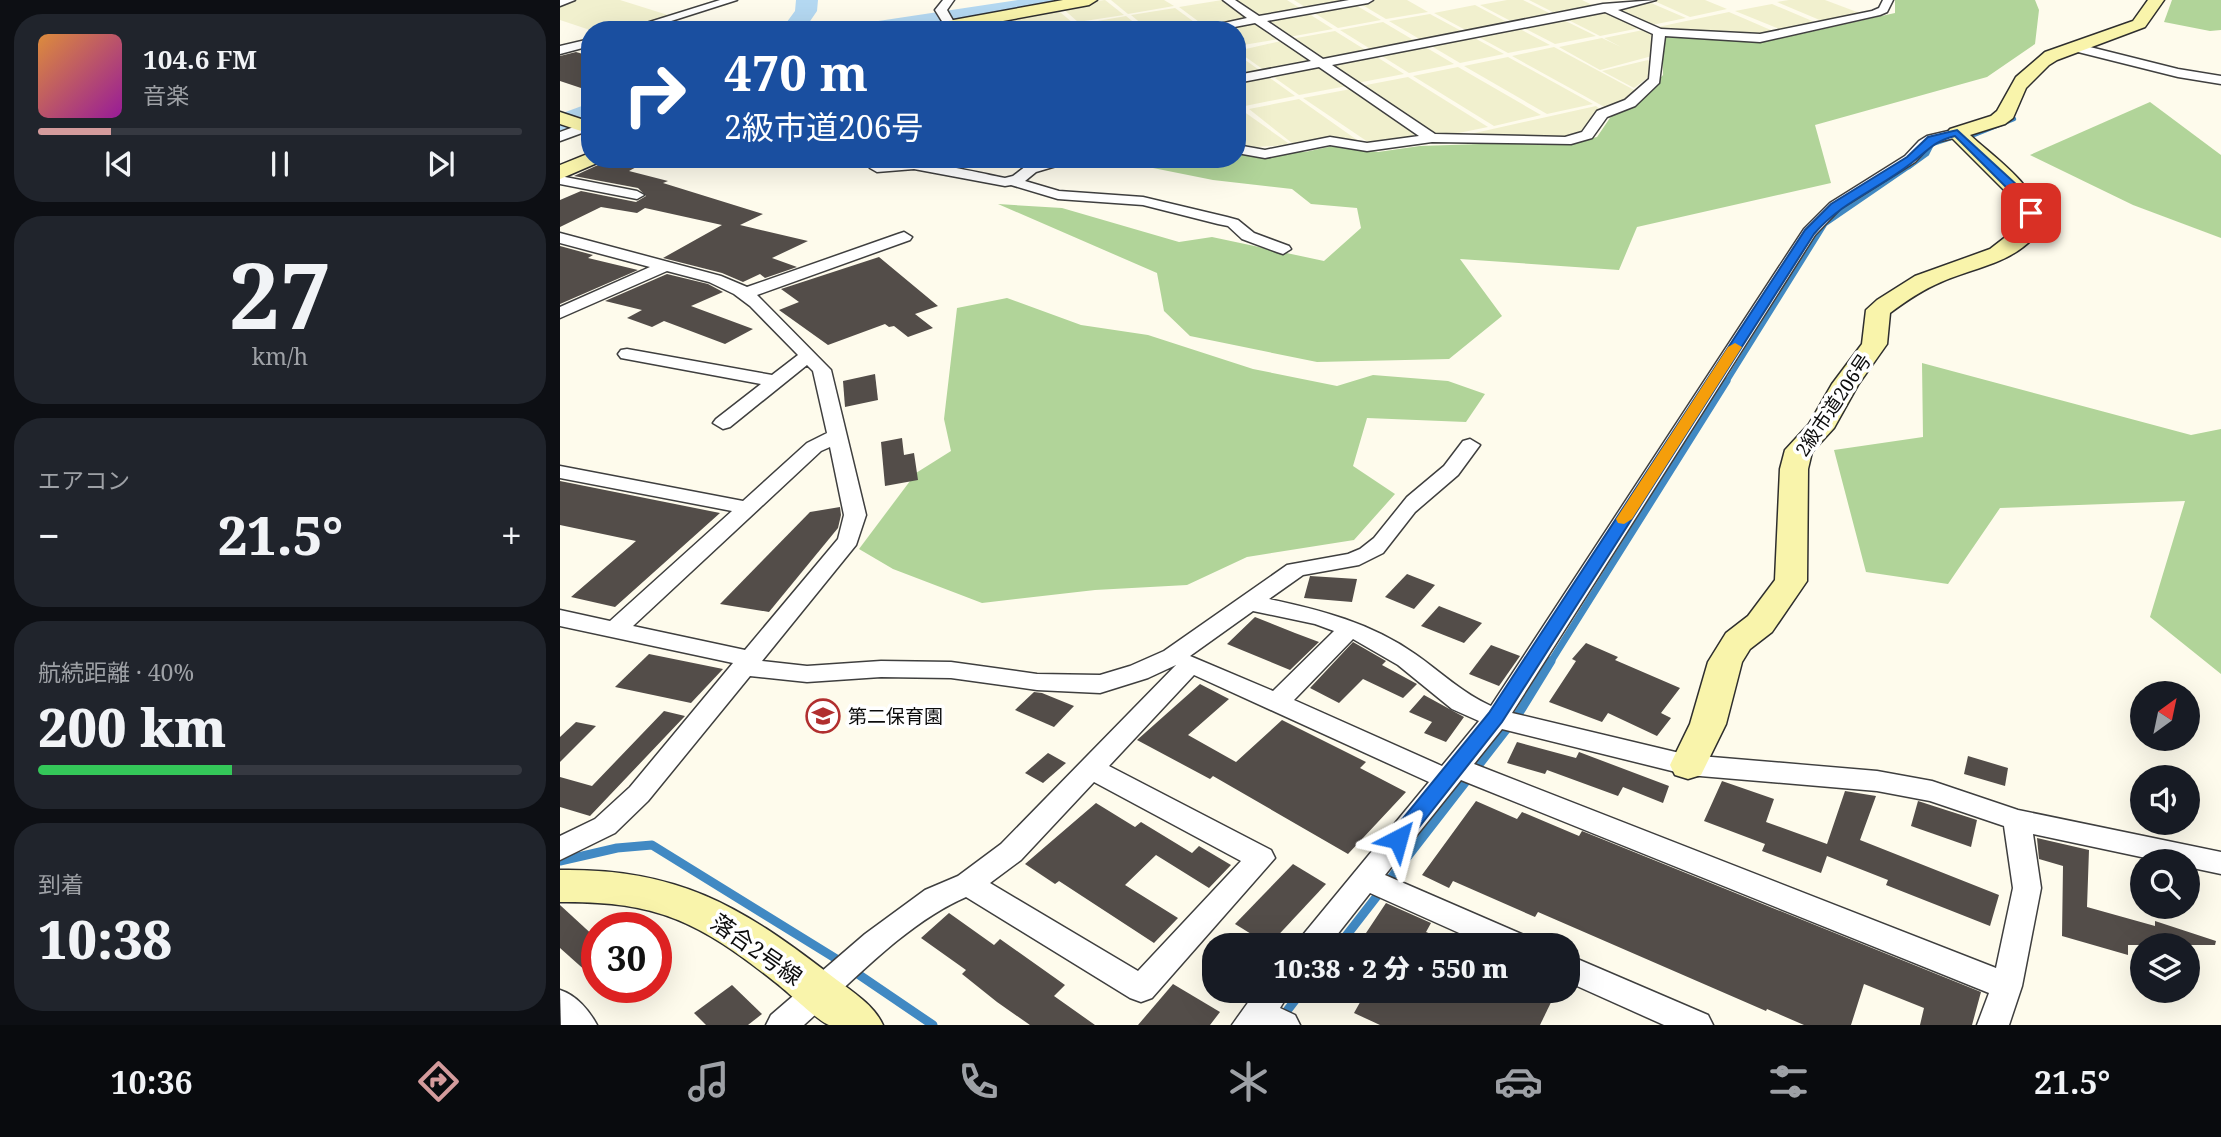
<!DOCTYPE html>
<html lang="ja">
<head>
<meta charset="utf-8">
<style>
  :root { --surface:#171b24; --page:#20242c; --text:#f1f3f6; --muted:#9ea1a6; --line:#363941; --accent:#d49b9c }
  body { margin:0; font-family:"Noto Serif","Noto Sans JP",serif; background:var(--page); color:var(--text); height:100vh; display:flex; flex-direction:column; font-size:26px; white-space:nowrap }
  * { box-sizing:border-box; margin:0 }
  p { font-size:23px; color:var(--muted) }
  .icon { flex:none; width:38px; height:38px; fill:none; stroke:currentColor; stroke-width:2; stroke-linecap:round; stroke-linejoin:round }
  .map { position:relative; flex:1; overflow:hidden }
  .details { display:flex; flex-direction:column; gap:14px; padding:14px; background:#0d0f14; width:560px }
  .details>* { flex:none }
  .banner { position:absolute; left:21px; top:21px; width:665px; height:147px; border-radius:28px; box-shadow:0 7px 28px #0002; background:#1a4fa0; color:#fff; overflow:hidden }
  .needle { width:46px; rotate:33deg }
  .buttons { position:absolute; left:1570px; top:681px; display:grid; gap:14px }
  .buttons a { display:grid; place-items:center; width:70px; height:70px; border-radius:50%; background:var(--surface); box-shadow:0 7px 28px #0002; font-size:35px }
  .speed { position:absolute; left:21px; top:912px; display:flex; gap:14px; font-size:35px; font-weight:700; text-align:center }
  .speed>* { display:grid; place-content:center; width:91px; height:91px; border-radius:50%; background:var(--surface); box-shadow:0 7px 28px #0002; line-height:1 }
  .speed .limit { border:10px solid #d22; background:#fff; color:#111 }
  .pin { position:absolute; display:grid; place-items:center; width:60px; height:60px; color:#fff; margin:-30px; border-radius:14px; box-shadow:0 4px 10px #0006 }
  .me { position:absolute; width:77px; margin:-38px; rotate:39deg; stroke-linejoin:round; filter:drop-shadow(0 0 5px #0008) }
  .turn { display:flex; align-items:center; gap:24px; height:147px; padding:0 28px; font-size:32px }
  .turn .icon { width:91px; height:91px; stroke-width:2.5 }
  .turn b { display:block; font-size:49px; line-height:60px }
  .big { font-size:52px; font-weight:800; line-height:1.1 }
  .details .widget { flex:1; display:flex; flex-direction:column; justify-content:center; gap:10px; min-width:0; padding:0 24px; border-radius:28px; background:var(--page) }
  .details .dial { align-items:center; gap:0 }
  .dial b { font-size:91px; line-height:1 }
  .song { display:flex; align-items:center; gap:21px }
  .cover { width:84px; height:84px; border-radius:10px; background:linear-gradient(135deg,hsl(30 70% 55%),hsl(300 70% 35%)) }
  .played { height:7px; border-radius:4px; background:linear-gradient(90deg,var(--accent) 15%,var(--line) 15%) }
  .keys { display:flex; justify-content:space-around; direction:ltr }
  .heat { display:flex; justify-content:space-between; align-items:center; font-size:38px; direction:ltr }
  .charge { height:10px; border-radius:5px; background:linear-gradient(90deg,#34c759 40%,var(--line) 0) }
  .trip { position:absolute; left:642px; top:933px; width:378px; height:70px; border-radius:28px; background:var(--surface); box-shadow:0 7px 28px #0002; font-weight:800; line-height:70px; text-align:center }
  .tab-bar { display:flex; height:112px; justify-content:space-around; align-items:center; background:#090b0e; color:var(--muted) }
  .tab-bar .icon { width:49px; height:49px }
  .tab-bar .active { color:var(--accent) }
  .tab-bar b { font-size:32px; color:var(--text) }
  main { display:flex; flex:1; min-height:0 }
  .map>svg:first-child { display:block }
</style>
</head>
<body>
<main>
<section class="details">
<div class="widget">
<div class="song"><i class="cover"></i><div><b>104.6 FM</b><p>音楽</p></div></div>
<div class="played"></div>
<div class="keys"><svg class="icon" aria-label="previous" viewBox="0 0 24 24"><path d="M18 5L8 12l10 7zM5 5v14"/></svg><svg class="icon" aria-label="pause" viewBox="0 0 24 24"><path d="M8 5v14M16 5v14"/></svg><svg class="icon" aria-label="next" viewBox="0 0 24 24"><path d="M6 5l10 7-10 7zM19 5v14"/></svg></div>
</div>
<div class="widget dial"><b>27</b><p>km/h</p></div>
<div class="widget"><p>エアコン</p>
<div class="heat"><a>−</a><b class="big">21.5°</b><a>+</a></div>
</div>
<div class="widget"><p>航続距離 · 40%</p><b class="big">200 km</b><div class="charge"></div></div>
<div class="widget"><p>到着</p><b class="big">10:38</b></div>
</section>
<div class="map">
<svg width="1661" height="1025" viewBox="0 0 1661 1025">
  <rect width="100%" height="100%" fill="#fefbec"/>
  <g fill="#f1f0ce">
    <polygon points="17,0 60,0 111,16 64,30 30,30 0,20 0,4"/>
    <polygon points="545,0 564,15 518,22 500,6"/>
    <polygon points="551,0 604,0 614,6 568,14"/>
    <polygon points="662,0 719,39 677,46 677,30 650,30 619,7"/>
    <polygon points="674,0 727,0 773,29 729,37"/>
    <polygon points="734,0 787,0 821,20 778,28"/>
    <polygon points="794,0 847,0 868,12 826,19"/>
    <polygon points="947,0 963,0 1036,36 995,44 920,5"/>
    <polygon points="969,0 1022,0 1080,28 1040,36"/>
    <polygon points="1092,0 1145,0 1167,9 1130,17"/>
    <polygon points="1229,0 1265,0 1305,15 1262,21 1217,2"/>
    <polygon points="1091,3 1126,18 1087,26 1053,9"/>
    <polygon points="1212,4 1257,23 1229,33 1175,11"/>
    <polygon points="915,5 990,45 948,53 874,13"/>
    <polygon points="494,7 513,23 464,30 448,14"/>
    <polygon points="615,8 645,30 589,30 571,15"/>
    <polygon points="1169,12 1220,34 1199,38 1101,32 1093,28"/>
    <polygon points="870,14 944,54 900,63 829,21"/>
    <polygon points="566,16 583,30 527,30 520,24"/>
    <polygon points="823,22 894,64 849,73 780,30"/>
    <polygon points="1083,30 1096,36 1092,56 1040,70 999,47 1042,38 1061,47 1044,38"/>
    <polygon points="775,31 844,74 797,83 731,39"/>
    <polygon points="721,41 787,86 739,95 677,51"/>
    <polygon points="994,47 1078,92 1066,101 1048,109 952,56"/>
    <polygon points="677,54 735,96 685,106 677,100"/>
    <polygon points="948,57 1033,104 987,114 904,66"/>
    <polygon points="1088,60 1094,66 1094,73 1074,88 1042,71"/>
    <polygon points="898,67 981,115 934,126 853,76"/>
    <polygon points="848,77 928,127 879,137 801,86"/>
    <polygon points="791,89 865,137 822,143 808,142 743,98"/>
    <polygon points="739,99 807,147 770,141 737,147 689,109"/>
    <polygon points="1036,106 1041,110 1020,134 1012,138 897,137"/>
    <polygon points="683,111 731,145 696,147 677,144 677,112"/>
  </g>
  <g fill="#b1d499">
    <polygon points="1335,0 1475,0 1479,10 1475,44 1427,77 1255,125 1271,183 1077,227 1059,270 900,259 942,316 889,359 757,362 630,336 604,311 597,273 438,204 502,208 619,242 652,237 764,261 801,228 797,208 751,204 732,189 653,180 548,159 677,159 677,145 710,151 745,152 773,146 818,152 860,146 1017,141 1037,137 1054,112 1076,104 1103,75 1102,35 1195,41 1227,37 1335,13"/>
    <polygon points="1612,0 1661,0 1661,30 1650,31 1604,22"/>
    <polygon points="1590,102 1661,155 1661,238 1573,205 1470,155"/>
    <polygon points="447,298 521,325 588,335 693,369 777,386 813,375 888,381 925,394 906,422 807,418 793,466 835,494 794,540 687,557 627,585 535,590 422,603 333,569 299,549 356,473 391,451 384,419 397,308"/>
    <polygon points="1362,363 1631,435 1661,429 1661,674 1590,617 1625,501 1440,508 1388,584 1306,572 1274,450 1363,437"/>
  </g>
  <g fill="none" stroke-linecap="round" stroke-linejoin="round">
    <polyline stroke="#4189c3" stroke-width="4.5" points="1349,167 1367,154 1372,144 1394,137 1414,135 1454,119"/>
    <polyline stroke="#4189c3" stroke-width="5" points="1166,383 1265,224 1351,165"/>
    <polyline stroke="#4189c3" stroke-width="7" points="990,663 1167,381"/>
    <g stroke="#4189c3" stroke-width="9">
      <polyline points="0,861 57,848 92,845 283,963"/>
      <polyline points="779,945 959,713 991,661"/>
      <polyline points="292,970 373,1025"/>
      <polyline points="716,1025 743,990"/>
    </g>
    <g fill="#b4d8f1" fill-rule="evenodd">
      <polygon points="236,0 258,0 257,11 244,30 221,30 235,11"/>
      <polygon points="458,0 513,0 510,5 502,7 352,30 294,30 297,25 305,23"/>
      <polygon points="30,103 30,120 0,131 0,114"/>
    </g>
  </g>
  <g fill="#534d49">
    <polygon points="16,52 30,56 30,91 0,81 0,56"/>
    <polygon points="42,159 91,159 69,171 108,181 103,183 203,214 180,225 248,241 212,258 237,267 205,278 200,274 183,282 162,273 103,258 162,225 85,208 77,213 41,207 0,227 0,200 21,191 76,202 86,196 78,188 14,176 38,165"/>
    <polygon points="0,246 33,255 28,258 78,270 0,304"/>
    <polygon points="319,257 378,306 355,314 373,328 348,337 334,326 329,327 325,324 268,345 219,310 239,302 221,289"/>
    <polygon points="107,274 148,284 163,292 131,306 193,329 165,344 104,321 92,327 67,318 82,310 45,301"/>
    <polygon points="315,374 318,400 285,407 283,381"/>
    <polygon points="342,438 344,455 354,453 358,480 325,486 321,442"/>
    <polygon points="0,481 160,513 55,607 11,597 76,541 0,525"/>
    <polygon points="280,507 281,515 278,528 209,612 160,604 250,512"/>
    <polygon points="847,574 875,585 854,609 825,597"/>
    <polygon points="750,576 797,579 792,602 744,598"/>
    <polygon points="879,606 922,623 904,643 861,626"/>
    <polygon points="695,617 735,633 759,642 730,670 667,644"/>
    <polygon points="793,642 826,661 822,665 857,684 843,698 803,679 779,703 750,688"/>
    <polygon points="1026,643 1058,657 1055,660 1120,688 1101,713 1111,718 1097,736 1048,713 1042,722 989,702 1016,661 1012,659"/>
    <polygon points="931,645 960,656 939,686 909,674"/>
    <polygon points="89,654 163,669 131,703 55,687"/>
    <polygon points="640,684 669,699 628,735 676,762 722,720 806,762 800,768 846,792 788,854 653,776 650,779 577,740"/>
    <polygon points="474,692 482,693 514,706 494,727 455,710"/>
    <polygon points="864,695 904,717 886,742 864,733 872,722 849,712"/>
    <polygon points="104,711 125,716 30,816 0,807 0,777 32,786"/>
    <polygon points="16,722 36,726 0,762 0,737"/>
    <polygon points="957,742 1016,758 1019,752 1109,786 1103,803 1063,787 1058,796 987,770 985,774 947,763"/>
    <polygon points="488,753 506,763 483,783 465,773"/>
    <polygon points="1408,756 1448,768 1445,786 1404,774"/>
    <polygon points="1162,781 1214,799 1206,822 1267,844 1285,791 1316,796 1300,840 1439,895 1430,926 1326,885 1328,880 1267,856 1261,873 1202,851 1205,844 1144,821"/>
    <polygon points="916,801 957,819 962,812 1019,836 1022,831 1421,992 1412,1025 1360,1025 1364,1008 1304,984 1291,1025 1244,1025 1207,1009 1206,1011 978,912 975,917 893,881 889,888 862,875"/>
    <polygon points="1358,801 1417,820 1411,847 1351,826"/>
    <polygon points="536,803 575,827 581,822 632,853 639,846 671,865 649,888 596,855 565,885 618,918 594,943 499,881 495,884 465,864"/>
    <polygon points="1477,838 1529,850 1527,907 1595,926 1595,921 1656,941 1655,945 1568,945 1568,955 1502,936 1503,866 1479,859"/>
    <polygon points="733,864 766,884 709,945 675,924"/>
    <polygon points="826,903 871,923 866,932 897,945 832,945 806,933"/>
    <polygon points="0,905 37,939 37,981 0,948"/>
    <polygon points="389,913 434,945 440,939 505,985 494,996 535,1025 470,1025 437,1002 402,974 406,970 361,938"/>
    <polygon points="613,984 660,1012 650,1025 578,1025"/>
    <polygon points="172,985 202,1014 188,1025 146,1025 134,1013"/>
    <polygon points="807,990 997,990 980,1025 820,1025 794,1013"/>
  </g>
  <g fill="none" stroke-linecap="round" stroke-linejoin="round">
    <defs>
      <g id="street">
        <polygon points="0,0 15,0 0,6"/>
        <polygon points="160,0 177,0 83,30 64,30"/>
        <polygon points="383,0 394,0 387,10 395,24 393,26 385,26 375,10"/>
        <path d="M663 0H675L699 16 789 0H813L808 3 707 21 763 59 1043 4 1096 0 1058 10 1101 29 1200 34 1312 11 1319 8 1323 0H1333L1327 12 1320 15 1200 42 1105 36 1099 83 1075 106 1047 117 1032 138 1011 144 872 142 807 151 770 145 705 158 677 153V145L705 150 770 137 807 143 859 136 759 67 677 83V75L751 61 695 23 659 30H632L687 18ZM1045 12 1093 34 1089 79 1065 100 1037 111 1022 132 1005 137 875 134 772 65Z"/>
        <polygon points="30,39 30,46 0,54 0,46"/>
        <polygon points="1518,44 1618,69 1661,76 1661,84 1618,77 1514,51 1512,48"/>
        <polygon points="30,121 30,130 0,141 0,132"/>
        <path d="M1397 129 1402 130V136L1377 142 1369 147 1355 162 1280 209 1255 235 952 713 1128 755 1317 771 1372 781 1458 810 1661 852V874L1628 867V861H1600L1473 834 1481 888 1462 986 1449 1025H1417L1429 993 901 780 825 875 966 936 971 945H926L810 893 769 945H737L742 936 869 782 634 675 549 766 711 850 715 858 592 998 581 1002 570 998 406 897C346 923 292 982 244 1025H206L211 1015 305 934 365 890 398 876 441 844 616 665 588 678 540 693 477 690 391 678 321 677 247 682 190 676 88 801 55 833 0 860V836L35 819 70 787 173 663 0 626V610L50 621 172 511 0 478V466L183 501 247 443 267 433 253 371 247 365 170 427 163 429 153 423 156 419 201 384 61 358 58 354 61 350 67 349 212 375 238 355 190 306 174 294 149 282 107 271 0 318V307L90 267 0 243V233L161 276 187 287 338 234 344 232 352 237 350 240 197 295 271 370 306 515 296 545 202 661 247 666 321 661 391 662 477 674 540 675 570 666 604 651 727 565 788 554 800 549 814 538 847 497 884 466 903 441 910 439 920 445 898 475 855 512 823 553 799 565 743 575 709 599C761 610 811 623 855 654 881 672 902 693 931 706L1244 229 1270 203 1345 156 1359 141 1367 136ZM270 447 284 515 278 539 185 650 73 626 261 451ZM693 611 755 624 774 631 713 691 630 656ZM793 639 838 665 892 709 919 721 882 766 734 700ZM942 729 1128 775 1317 791 1370 801 1444 826 1453 888 1436 968 914 764ZM534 782 681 861 578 971 430 883 461 860Z"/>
        <path d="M494 159H520L476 172 465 181 499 191 583 197 667 217 678 220 694 233 729 246 731 249 723 254 717 252 682 239 668 226 658 224 583 205 498 199 451 185 445 186 354 169 317 172 310 168C330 150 418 173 445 178L453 176 466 166Z"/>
        <polygon points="0,176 77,191 84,195 77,199 0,184"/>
        <polygon points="1008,955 1148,1015 1153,1025 1104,1025 1008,982"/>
        <path d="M0 990C16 995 29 1010 37 1025H1Z"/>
        <polygon points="697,990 731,990 720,1008 735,1015 740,1025 672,1025"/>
      </g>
      <g id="secondary">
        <polygon points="503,0 537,0 529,5 394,30 358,30 366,25"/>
        <path d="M1588 0H1604L1585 27 1497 60 1489 65 1466 88 1453 118 1445 124 1410 135C1437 160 1479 187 1483 226 1458 263 1418 266 1381 282 1362 290 1346 301 1330 313L1327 344 1298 385 1274 428 1252 452 1248 469 1247 581 1212 632 1190 649 1182 662 1166 724 1141 775 1128 779 1115 775 1110 765 1130 724 1148 662 1166 633 1188 616 1215 580 1220 469 1225 450 1249 424 1272 384 1302 344 1306 310 1317 300 1355 276 1430 249 1461 225 1460 213 1455 201 1387 133 1390 129 1431 116 1437 111 1456 77 1485 52 1573 21Z"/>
        <polygon points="0,112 30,122 30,134 0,124"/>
        <polygon points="30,153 30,159 40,159 37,163 0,179 0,165"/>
        <path d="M0 870C116 868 180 905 269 974 288 989 313 1003 323 1025 307 1025 285 1025 269 1025 259 1022 226 990 215 982 139 922 98 901 0 902Z"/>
      </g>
    </defs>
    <use href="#street" stroke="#3f3f3f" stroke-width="3"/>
    <use href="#secondary" stroke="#2e2e2e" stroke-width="3"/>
    <use href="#street" fill="#fff" fill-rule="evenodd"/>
    <use href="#secondary" fill="#f9f4ab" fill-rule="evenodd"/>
  </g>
  <path fill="#1a73e8" stroke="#114b97" stroke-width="2" d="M1397 130 1469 196 1477 213 1475 216H1467L1459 200 1395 136C1373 142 1371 148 1354 161 1321 188 1282 201 1254 234L942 722 845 845 838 847 831 845 828 839 831 833 929 713 1245 230 1271 204 1347 157 1368 137Z"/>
  <polygon fill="#f59e0b" points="1175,343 1182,347 1072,519 1064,524 1058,523 1056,519 1168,347"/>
  <defs>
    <symbol id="school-ring" viewBox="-11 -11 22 22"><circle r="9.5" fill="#fff" stroke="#b12f2f" stroke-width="1.5"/><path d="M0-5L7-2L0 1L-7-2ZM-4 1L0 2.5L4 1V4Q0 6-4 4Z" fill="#b12f2f"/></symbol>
  </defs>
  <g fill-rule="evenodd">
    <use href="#school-ring" x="244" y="697" width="38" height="38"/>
  </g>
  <g text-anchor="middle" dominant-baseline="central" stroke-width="7" stroke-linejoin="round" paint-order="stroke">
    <g font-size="19" fill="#0c0c0c" stroke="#fff">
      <text transform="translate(1273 405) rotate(-56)">2級市道206号</text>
    </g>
    <g font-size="19" fill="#0c0c0c" stroke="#fff" text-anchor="start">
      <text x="288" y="716">第二保育園</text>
    </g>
    <g font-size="23" fill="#0c0c0c" stroke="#fff">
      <text transform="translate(197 949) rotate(35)">落合2号線</text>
    </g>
  </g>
</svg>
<div class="buttons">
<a><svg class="needle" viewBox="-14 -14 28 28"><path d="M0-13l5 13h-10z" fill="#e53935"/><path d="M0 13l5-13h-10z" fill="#9ea1a6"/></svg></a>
<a><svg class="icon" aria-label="sound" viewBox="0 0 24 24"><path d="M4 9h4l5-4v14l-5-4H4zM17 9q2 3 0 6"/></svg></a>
<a><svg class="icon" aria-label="search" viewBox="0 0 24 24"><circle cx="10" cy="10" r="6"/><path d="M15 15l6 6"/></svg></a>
<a><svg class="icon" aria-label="layers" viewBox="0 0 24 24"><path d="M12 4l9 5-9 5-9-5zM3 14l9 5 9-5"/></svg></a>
</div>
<div class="speed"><div class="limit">30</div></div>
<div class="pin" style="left:1471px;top:213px;background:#d93025"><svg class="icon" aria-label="arrive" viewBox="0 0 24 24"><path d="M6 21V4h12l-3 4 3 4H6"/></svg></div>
<svg class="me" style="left:838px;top:839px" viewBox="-20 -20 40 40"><path d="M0-17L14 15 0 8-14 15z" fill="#1a73e8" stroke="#fff" stroke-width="4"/></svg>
<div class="trip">10:38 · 2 分 · 550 m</div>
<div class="banner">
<div class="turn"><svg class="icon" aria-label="right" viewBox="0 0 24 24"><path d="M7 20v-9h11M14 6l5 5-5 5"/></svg><div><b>470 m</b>2級市道206号</div></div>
</div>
</div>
</main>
<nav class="tab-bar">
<b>10:36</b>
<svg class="icon active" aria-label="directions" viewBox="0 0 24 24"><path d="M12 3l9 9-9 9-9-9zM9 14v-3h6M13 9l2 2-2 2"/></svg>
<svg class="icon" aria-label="music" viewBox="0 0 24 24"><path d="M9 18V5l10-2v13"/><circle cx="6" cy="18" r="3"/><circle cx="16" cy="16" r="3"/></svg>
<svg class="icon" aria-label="phone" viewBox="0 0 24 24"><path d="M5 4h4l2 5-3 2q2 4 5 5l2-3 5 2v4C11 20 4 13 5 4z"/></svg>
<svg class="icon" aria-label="climate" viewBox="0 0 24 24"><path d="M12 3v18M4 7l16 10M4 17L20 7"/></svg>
<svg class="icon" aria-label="car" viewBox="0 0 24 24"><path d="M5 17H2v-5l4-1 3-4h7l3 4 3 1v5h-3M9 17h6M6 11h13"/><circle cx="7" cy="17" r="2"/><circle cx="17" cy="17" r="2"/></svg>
<svg class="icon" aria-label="filters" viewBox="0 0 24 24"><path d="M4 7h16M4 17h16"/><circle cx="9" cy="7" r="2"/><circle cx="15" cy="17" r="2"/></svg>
<b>21.5°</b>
</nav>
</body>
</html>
